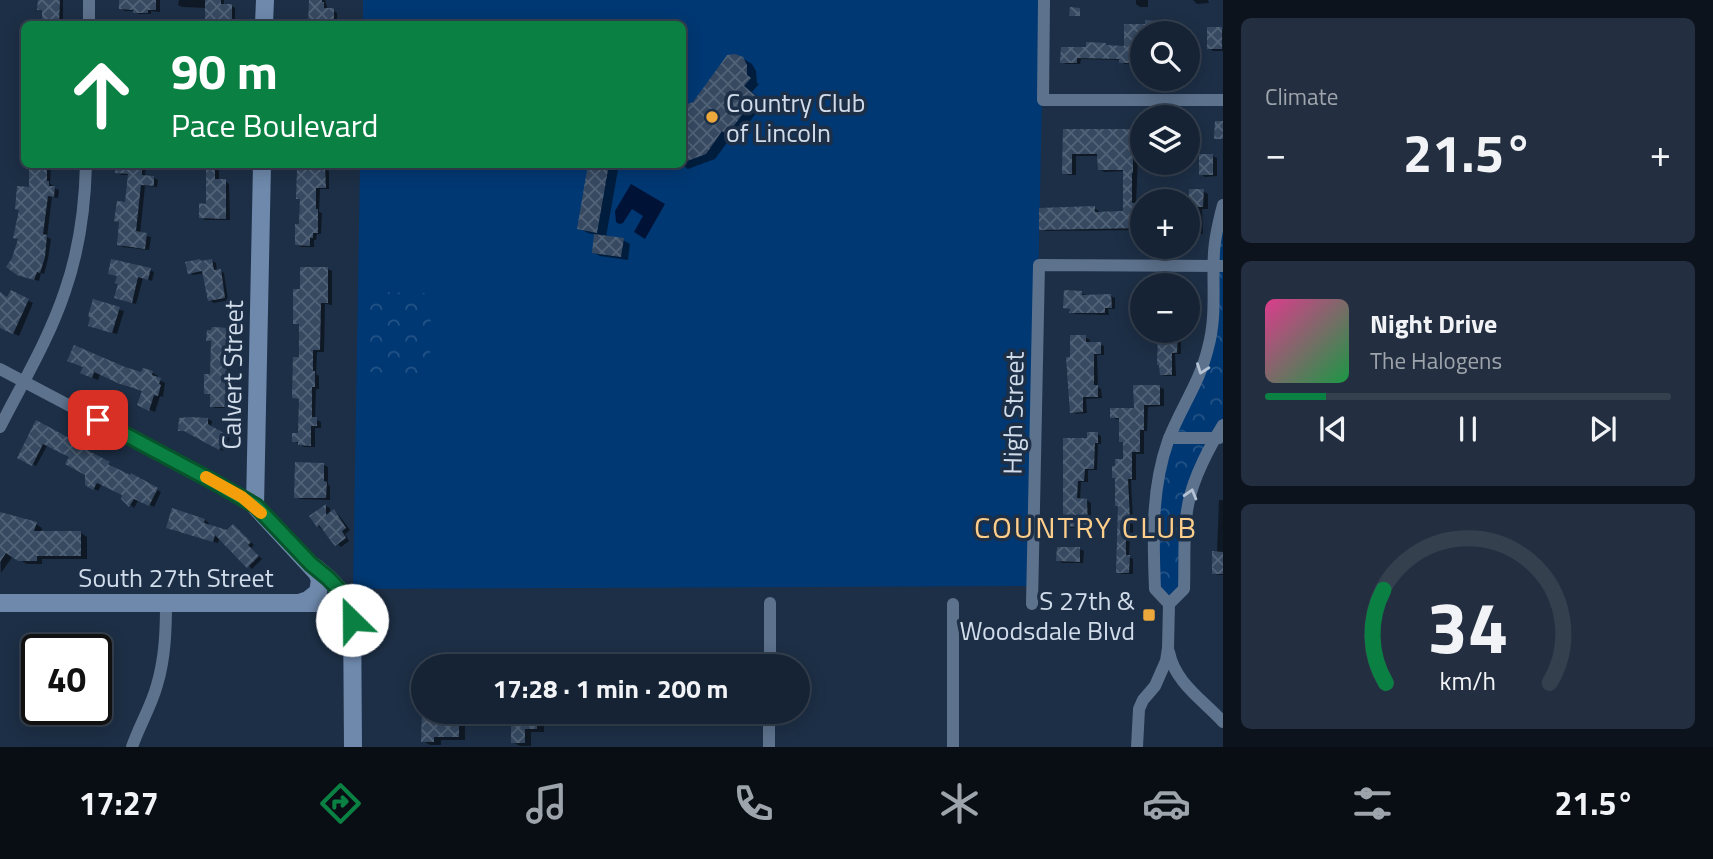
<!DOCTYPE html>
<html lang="en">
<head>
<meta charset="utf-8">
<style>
  :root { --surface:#162334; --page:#232f40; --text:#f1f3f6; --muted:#9ea4ac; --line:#35404f; --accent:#0b8043 }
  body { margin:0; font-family:"Titillium Web",sans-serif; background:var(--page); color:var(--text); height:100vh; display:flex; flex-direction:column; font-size:26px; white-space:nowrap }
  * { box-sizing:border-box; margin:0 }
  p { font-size:23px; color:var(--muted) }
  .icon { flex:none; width:38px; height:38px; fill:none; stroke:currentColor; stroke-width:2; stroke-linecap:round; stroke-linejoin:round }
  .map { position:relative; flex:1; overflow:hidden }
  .panel { display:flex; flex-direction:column; gap:18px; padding:18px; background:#0c131d; width:490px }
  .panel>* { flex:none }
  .banner { position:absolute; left:21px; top:21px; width:665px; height:147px; border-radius:10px; box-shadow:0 4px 18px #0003,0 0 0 2px var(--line); background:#0b8043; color:#fff; overflow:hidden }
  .tools { position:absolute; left:1130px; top:21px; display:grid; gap:14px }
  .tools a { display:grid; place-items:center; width:70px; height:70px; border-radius:50%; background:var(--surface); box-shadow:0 4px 18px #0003,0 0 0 2px var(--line); font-size:35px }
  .speed { position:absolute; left:21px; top:634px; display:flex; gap:14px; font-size:35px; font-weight:700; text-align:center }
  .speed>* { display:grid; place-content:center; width:91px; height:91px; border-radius:50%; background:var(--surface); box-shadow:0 4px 18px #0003,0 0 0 2px var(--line); line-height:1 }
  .speed .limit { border:4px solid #111; border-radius:10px; background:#fff; color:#111 }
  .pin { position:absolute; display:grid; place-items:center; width:60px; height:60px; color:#fff; margin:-30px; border-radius:14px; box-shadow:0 4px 10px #0006 }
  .me { position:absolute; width:77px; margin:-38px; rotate:337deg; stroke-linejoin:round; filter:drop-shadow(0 0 5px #0008) }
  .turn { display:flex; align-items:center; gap:24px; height:147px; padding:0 35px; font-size:32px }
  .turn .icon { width:91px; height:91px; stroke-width:2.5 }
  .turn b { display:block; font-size:49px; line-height:60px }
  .big { font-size:52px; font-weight:700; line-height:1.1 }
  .panel .widget { flex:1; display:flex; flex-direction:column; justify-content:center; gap:10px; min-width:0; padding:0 24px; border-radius:10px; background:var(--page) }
  .panel .dial { align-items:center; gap:0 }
  .dial svg { height:182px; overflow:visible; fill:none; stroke:var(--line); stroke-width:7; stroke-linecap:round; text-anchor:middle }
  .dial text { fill:var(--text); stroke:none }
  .song { display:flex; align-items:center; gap:21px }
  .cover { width:84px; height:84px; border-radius:10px; background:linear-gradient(135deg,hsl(330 70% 55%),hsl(140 70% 35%)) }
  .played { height:7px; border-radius:4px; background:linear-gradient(90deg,var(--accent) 15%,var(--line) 15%) }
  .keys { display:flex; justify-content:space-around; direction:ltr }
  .heat { display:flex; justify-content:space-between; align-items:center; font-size:38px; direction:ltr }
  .trip { position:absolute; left:411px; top:654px; width:399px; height:70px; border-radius:35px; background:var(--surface); box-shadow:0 4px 18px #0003,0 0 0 2px var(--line); font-weight:700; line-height:70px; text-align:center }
  .tab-bar { display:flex; height:112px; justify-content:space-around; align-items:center; background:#090e15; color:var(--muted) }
  .tab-bar .icon { width:49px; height:49px }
  .tab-bar .on { color:var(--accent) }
  .tab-bar b { font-size:32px; color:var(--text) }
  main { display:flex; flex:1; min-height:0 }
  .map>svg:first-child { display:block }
</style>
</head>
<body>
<main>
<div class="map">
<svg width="1223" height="747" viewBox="0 0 1223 747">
  <defs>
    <pattern id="park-crowns" width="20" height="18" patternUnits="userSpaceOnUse" patternTransform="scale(1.75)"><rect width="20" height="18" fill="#003873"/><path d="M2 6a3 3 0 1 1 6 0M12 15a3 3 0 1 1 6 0" fill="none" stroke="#245487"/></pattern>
    <pattern id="building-cross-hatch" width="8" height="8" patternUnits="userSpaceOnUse" patternTransform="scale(1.75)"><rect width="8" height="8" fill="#364961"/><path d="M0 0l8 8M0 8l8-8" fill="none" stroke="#526378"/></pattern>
  </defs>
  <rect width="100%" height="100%" fill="#1d2f46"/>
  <polygon fill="#003873" points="363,0 1044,0 1032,586 353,589 360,165 682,164 682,24 363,24"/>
  <g fill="url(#park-crowns)">
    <polygon points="1223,205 1223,425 1193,486 1184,589 1169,604 1155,590 1157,485 1203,368"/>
    <polygon points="369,292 431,293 430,374 367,372"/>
  </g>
  <polygon fill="#001336" points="631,184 665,204 645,239 634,232 643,216 632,209 623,223 619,224 616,222 615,211"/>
  <g fill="#0007">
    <polygon points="39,0 63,0 63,24 44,24 44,11 39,9"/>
    <polygon points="121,0 160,0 160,12 151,11 151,14 139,14 134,11 125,11 120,8"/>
    <polygon points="179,0 224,0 224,6 232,6 235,8 235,21 210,21 207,19 207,8 182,7 178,5"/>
    <polygon points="310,0 325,0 328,10 333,10 337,13 337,24 310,24"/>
    <polygon points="1136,0 1148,0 1148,7 1140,7 1136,4"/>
    <polygon points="1193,0 1208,0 1209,3 1197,4"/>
    <polygon points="1158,22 1162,25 1161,33 1143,33 1143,65 1125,64 1121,62 1121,60 1081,59 1080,64 1066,64 1062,62 1088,49 1105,44 1109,47 1125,48 1146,25"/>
    <polygon points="1222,29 1223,30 1223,51 1213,51 1209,48"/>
    <polygon points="739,56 752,64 756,71 757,83 759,84 752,92 764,102 737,139 732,136 715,159 688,169 680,164 682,164 682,98 686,106 694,103"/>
    <polygon points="1065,130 1143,131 1143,156 1138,156 1136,205 1143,205 1143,230 1046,231 1041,229 1094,208 1099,211 1099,213 1125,213 1125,171 1104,172 1100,169 1099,156 1076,156 1076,175 1069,175 1064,173"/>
    <polygon points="1213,156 1217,158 1217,176 1205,177 1201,174"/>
    <polygon points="31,164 51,164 50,184 53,185 53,188 59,190 58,198 52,197 47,237 51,239 48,259 44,274 41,273 39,281 23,276 14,258 19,240 15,238 20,210 31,189"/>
    <polygon points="118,164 146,164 145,177 154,178 158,180 157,187 145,186 140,234 151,237 149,250 123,247 118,244 127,204 129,175 121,175 117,172"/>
    <polygon points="194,164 219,164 219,181 225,181 229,184 230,220 205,220 201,217 208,205 208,169 198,169 194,166"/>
    <polygon points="312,164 326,164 325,169 329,171 329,189 320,189 319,212 322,213 321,234 317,234 316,240 314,240 314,247 301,247 297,244 301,226 302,200 298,198 312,168"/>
    <polygon points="590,164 619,164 606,237 623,240 630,244 628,260 600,256 593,252 596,235 588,233 579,228"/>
    <polygon points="1203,191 1208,194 1208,209 1202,209 1203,234 1188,234 1188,218 1190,218"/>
    <polygon points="212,261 216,263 217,271 220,271 224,273 228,300 214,303 210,300 205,273 193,275 189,272"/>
    <polygon points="328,269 332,271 332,305 325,304 324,352 317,352 316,374 319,376 319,389 316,389 315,419 321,422 321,428 315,428 315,447 304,447 294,441 300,435 301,400 294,397 301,359 301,325 294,323 302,291"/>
    <polygon points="150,270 154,272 152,281 143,278 136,304 116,298 120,284 119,276 114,275"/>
    <polygon points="1188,289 1195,292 1195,301 1188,300"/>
    <polygon points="11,292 33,303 19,336 0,327 0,294 8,299"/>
    <polygon points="1081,293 1086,295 1111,296 1115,298 1115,309 1108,309 1109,315 1075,314 1071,312 1071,310 1065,307"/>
    <polygon points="95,302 124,311 117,334 94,327"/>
    <polygon points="228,329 232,332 229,408 215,408 211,406 211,395 206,393 212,376 213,343 208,340"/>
    <polygon points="1160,331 1181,331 1181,354 1175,354 1176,376 1165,376 1161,374 1159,364"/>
    <polygon points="1085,337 1090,340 1090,344 1100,344 1104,346 1104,355 1097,355 1098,387 1101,389 1102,398 1086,399 1087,413 1076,414 1072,411 1072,359"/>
    <polygon points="85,367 143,374 144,370 153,373 158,376 157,379 165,383 163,397 160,396 155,412 145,408 143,391 128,387 100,374 98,380 88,376"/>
    <polygon points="1159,387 1164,389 1164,406 1148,407 1147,431 1144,431 1144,454 1136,454 1136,480 1131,480 1133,522 1133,536 1130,536 1129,557 1133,559 1133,574 1122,574 1118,572 1120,507 1116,479 1113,477 1124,461 1124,443 1121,441 1121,420 1116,419 1112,417 1136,410"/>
    <polygon points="208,419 212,421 211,428 230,438 223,451 189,432 180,430"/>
    <polygon points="37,423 72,442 71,444 113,466 112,468 131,476 161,492 154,507 139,499 134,508 123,498 124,495 102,484 98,491 86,484 87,474 71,457 48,444 36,466 19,457"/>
    <polygon points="1098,434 1101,436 1101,444 1098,444 1097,470 1088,470 1088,482 1081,482 1080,500 1087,500 1091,503 1091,527 1068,528 1064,526 1089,440"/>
    <polygon points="324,465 328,467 328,484 330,486 330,500 300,499 296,497"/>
    <polygon points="1219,500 1223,500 1223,575 1218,575 1214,573 1217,553"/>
    <polygon points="326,506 330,508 330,514 334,511 338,514 350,530 345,534 349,541 341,547 318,526 312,516"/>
    <polygon points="173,510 205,520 209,523 208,526 228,532 234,526 254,545 251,548 262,559 252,569 220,536 218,543 172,530"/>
    <polygon points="0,514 36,524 42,528 41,533 81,533 87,537 87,559 42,559 42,564 27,564 13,556 1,573"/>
    <polygon points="1079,549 1084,551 1083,563 1062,563 1058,560"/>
    <polygon points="513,712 541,712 544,714 544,732 531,732 531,746 520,746 513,742"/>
    <polygon points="459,715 465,719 465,740 441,740 441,745 430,745 423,741"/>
  </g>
  <g fill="url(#building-cross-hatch)">
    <polygon points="38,0 60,0 59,24 42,24 42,10 37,10"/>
    <polygon points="119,0 156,0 156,10 148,10 148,13 133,13 133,10 119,9"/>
    <polygon points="205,0 221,0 221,4 232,4 232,20 205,20"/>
    <polygon points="309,0 322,0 322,2 324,2 324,8 334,8 334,24 308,24"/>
    <polygon points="1070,7 1080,8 1080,16 1069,16"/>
    <polygon points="1145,20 1158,21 1158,33 1143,32 1143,63 1119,63 1119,59 1077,58 1077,63 1060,63 1061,47 1086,47 1086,42 1106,43 1106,45 1124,46 1124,24 1145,24"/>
    <rect x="1207" y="27" width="15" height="22"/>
    <polygon points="735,54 743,57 747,65 747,75 751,78 744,86 756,96 727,135 722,131 706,154 682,163 682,106 693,102 725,58 727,55"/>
    <polygon points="1215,121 1223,121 1223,139 1214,139"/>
    <polygon points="1063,129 1143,129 1143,154 1133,154 1133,173 1132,173 1132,203 1143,203 1143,228 1039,230 1039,208 1095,206 1095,212 1123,211 1123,170 1098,170 1097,154 1072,154 1072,174 1062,174"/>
    <rect x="1199" y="154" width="14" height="21"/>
    <polygon points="29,164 47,164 47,181 49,181 49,186 55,186 54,197 48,196 43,234 47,235 45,257 40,273 37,272 34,280 17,275 6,267 12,258 18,239 13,238 19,210 15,209 17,186 29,187"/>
    <polygon points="116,164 142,164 142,175 154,176 154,186 141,185 136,231 147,233 145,249 117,245 119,222 114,221 117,201 125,202 128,174 115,173"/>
    <polygon points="206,164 215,164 215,179 226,179 226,219 199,218 199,203 206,204"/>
    <polygon points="588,164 609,164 597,233 577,229"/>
    <polygon points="302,166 325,167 326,188 316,188 316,209 318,209 318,233 313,233 313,238 310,238 310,246 295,245 295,224 299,224 300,199 296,199 297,169 302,169"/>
    <polygon points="1189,189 1204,189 1203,207 1198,207 1198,232 1188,233"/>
    <polygon points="594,234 624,238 621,257 592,253"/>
    <polygon points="111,259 151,268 148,280 138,277 132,303 114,298 118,284 115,283 117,276 108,274"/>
    <polygon points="200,259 201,261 212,259 214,270 221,269 225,298 208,301 202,271 188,274 185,262"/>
    <polygon points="300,267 328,267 328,303 321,303 320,350 313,350 313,371 315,371 315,387 312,387 312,417 317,417 317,426 311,426 311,446 298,445 298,442 292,442 292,433 298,433 299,399 292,398 293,357 299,357 299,324 293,324 293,289 300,289"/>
    <polygon points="11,290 29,299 13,334 0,328 0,292 7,297"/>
    <polygon points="1064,290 1082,291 1082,295 1111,294 1112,308 1105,308 1105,313 1069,313 1070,309 1063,308"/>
    <polygon points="93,299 120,307 112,333 88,326 90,317 88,316"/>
    <polygon points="212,327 229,328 225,407 210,407 210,394 204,394 204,374 210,374 211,341 206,341 207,330 211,330"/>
    <polygon points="1158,332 1178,332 1177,353 1172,353 1172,375 1160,375 1159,365 1157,365"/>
    <polygon points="1070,335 1086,335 1086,342 1101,342 1101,354 1094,354 1094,385 1098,385 1098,397 1083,397 1083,412 1070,413 1066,357 1070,357"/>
    <polygon points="74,345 125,367 141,372 143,368 153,371 152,375 161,378 159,384 161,385 158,396 154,395 149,411 137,405 142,391 120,384 94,372 92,378 80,373 83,367 67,361"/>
    <polygon points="1133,385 1160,385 1160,405 1144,405 1144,430 1140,430 1140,452 1132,452 1132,479 1128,479 1130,519 1129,535 1126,534 1126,555 1130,555 1129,573 1116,573 1118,506 1115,506 1115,478 1112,478 1112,466 1115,466 1115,459 1123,459 1123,442 1119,442 1119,418 1110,418 1110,408 1134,408"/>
    <polygon points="190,417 208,418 208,424 227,435 219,450 184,431 178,431 179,418"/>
    <polygon points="36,420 69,438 68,440 110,462 108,464 130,475 131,473 158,488 149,506 134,499 129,507 121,499 122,495 97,483 93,490 85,485 85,475 65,464 69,457 43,444 32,466 17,458"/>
    <polygon points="1087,432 1098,432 1098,443 1095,443 1094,469 1085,469 1084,481 1078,481 1077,498 1087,499 1088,526 1063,527 1063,438 1087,438"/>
    <polygon points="295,462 324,463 324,481 327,482 326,498 294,498"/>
    <polygon points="326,504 326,515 334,509 346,528 342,531 346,538 335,546 319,525 317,527 309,516"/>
    <polygon points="172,508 205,519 204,523 227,530 233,524 251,542 248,545 259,556 247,568 215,535 213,542 166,528"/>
    <polygon points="0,512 37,522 34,531 81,531 81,556 37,556 37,561 18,561 6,553 0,562"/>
    <polygon points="1057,547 1080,547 1080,562 1056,561"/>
    <polygon points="1212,551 1223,552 1223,574 1212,574"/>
    <polygon points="422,712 459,713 459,737 434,737 434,742 421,742"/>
    <polygon points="511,712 537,712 537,729 525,729 525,743 511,743"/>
  </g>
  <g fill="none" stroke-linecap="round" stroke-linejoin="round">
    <g stroke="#5d728d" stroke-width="12">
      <polyline points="1044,0 1043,100 1223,100"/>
      <polyline points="89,24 89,0"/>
      <polyline points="0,369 216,483 255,506"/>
      <path d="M0 427C23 382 49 339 65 291 79 251 85 207 86 164"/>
      <polyline points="1169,438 1219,438"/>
      <polyline points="1032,604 1039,265 1223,266"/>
      <path d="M1169 604 1184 589C1185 563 1183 537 1187 511 1191 481 1207 451 1223 425"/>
      <path d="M1169 652C1175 683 1203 700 1223 722"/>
      <polyline points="770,667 770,603"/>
      <path d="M132 747C139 726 151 707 157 685 165 658 166 631 166 603"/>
      <polyline points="769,747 769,712"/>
      <polyline points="953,747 953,604"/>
      <path d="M1137 747 1139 709 1143 700 1155 686 1166 661 1168 648 1169 604 1155 589C1153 540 1151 489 1168 441 1180 409 1200 382 1208 348 1217 315 1212 285 1214 252 1215 236 1219 220 1223 205"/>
    </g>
    <g stroke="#6e89ac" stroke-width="18">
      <polyline points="264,24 265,0"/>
      <polyline points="262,164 255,506 317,573 320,580 318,592 308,600 299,603"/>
      <polyline points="315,567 328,578 352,603 353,747"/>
      <polyline points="0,603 352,603"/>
    </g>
  </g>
  <defs><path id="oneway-chevron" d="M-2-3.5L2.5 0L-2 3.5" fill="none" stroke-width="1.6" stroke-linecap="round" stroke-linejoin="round" transform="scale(1.75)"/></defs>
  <g stroke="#b4c2d4">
    <use href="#oneway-chevron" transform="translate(1202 369) rotate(110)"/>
    <use href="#oneway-chevron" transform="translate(1191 494) rotate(-74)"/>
  </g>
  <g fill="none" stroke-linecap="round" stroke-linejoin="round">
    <defs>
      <polyline id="route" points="98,420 216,483 256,506 311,564 328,578 352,603 352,620"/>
    </defs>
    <use href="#route" stroke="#07532c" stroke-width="18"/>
    <use href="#route" stroke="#0b8043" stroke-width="12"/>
    <polyline stroke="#f59e0b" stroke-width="12" points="206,477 242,497 261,513"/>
  </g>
  <g fill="#eda83b" stroke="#1d2f46" stroke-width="2.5">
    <circle cx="712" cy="117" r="7"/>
    <rect x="1142" y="608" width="14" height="14" rx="3.5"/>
  </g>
  <g text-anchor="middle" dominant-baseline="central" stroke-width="7" stroke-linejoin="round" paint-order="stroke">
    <g font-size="26" fill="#d1dceb" stroke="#1d2f46" text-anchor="start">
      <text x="726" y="102">Country Club<tspan x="726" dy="30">of Lincoln</tspan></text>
      <text x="1135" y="600" text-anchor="end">S 27th &amp;<tspan x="1135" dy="30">Woodsdale Blvd</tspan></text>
    </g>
    <g font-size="26" fill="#d1dceb" stroke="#1d2f46">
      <text transform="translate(232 375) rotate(-89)">Calvert Street</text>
      <text transform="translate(1013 413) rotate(-89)">High Street</text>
      <text x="176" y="577">South 27th Street</text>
    </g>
    <g font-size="30" letter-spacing="2" fill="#fece8b" stroke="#1d2f46">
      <text x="1086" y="527">COUNTRY CLUB</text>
    </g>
  </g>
</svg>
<div class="tools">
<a><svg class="icon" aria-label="search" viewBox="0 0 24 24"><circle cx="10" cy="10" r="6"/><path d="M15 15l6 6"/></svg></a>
<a><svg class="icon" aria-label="layers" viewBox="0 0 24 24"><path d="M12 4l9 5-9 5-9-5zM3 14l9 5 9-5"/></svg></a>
<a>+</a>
<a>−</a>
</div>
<div class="speed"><div class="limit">40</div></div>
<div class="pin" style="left:98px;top:420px;background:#d93025"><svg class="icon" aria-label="arrive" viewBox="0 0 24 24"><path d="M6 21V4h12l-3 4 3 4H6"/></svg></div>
<svg class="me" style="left:352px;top:620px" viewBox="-20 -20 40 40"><circle r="19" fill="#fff"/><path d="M0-13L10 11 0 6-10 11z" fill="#0b8043"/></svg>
<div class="trip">17:28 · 1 min · 200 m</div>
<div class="banner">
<div class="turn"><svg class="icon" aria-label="ahead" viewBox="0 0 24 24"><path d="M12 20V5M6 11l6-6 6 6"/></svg><div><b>90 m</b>Pace Boulevard</div></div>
</div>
</div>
<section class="panel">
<div class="widget"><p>Climate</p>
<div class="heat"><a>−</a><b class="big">21.5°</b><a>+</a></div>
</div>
<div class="widget">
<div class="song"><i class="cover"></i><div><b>Night Drive</b><p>The Halogens</p></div></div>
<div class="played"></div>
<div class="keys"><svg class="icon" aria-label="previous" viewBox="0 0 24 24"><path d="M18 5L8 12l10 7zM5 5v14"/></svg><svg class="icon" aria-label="pause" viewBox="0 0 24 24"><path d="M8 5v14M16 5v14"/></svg><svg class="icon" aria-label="next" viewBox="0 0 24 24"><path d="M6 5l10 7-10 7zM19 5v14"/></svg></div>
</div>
<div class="widget dial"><svg viewBox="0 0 100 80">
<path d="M14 69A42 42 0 1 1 86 69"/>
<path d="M14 69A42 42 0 0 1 13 28" stroke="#0b8043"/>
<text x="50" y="56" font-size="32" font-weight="700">34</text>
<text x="50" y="72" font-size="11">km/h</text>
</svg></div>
</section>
</main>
<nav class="tab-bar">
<b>17:27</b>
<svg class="icon on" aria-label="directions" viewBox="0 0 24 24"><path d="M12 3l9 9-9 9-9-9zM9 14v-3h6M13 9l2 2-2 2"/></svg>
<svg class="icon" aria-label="music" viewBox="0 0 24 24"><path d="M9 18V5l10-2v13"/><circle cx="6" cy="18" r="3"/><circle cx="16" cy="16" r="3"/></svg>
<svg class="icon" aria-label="phone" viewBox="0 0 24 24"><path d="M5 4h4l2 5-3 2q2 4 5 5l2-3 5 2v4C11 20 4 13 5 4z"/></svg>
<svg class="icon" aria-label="climate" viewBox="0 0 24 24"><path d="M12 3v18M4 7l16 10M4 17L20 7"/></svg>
<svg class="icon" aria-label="car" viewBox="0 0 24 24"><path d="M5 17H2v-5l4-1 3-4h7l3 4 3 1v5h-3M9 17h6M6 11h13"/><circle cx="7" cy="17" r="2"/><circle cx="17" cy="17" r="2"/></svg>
<svg class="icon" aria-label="filters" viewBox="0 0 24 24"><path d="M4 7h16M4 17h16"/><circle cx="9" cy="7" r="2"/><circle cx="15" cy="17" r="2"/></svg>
<b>21.5°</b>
</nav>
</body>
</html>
